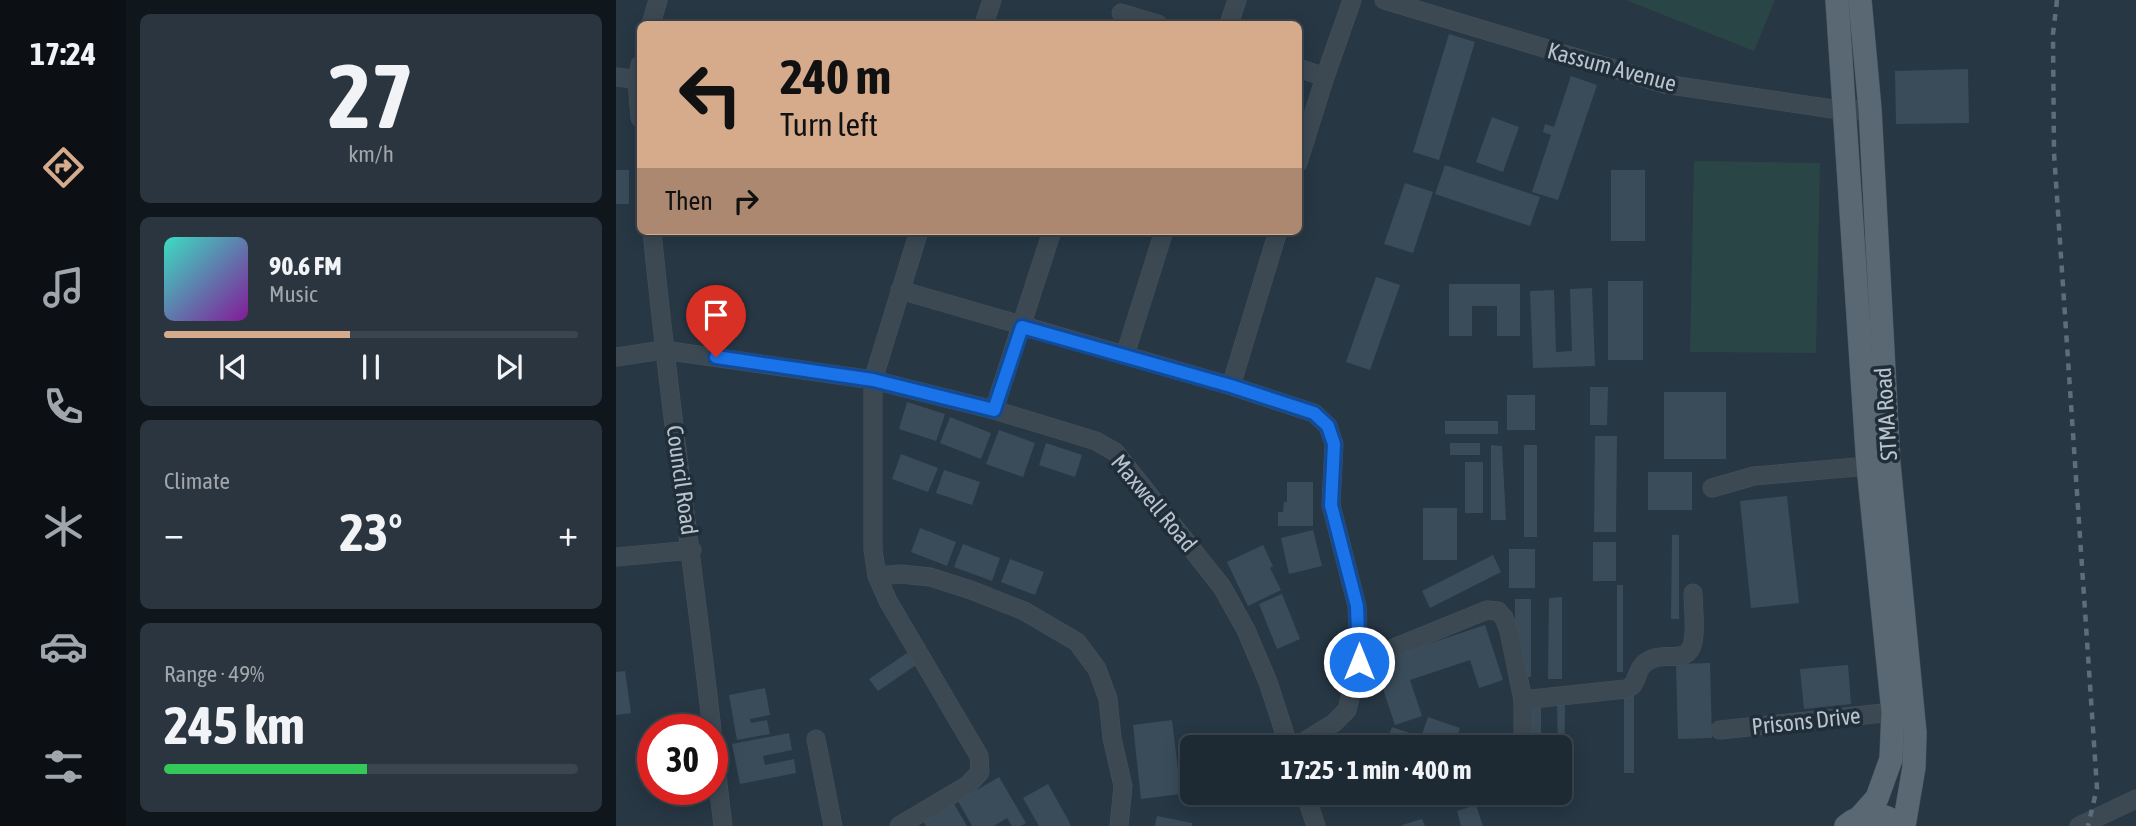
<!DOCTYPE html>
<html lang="en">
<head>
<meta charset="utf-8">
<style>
  :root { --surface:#1d2933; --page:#2a353f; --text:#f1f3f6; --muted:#a0a6ac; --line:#3b454e; --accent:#d6ab8b }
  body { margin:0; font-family:"Asap Condensed",sans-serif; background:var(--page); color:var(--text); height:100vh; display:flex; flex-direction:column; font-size:26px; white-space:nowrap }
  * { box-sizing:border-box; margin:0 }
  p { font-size:23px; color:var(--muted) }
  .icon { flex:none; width:38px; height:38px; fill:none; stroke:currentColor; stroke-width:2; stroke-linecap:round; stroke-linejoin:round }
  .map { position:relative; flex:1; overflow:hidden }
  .details { display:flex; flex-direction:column; gap:14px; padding:14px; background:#10171c; width:490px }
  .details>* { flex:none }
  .guide { position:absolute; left:21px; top:21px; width:665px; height:214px; border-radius:10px; box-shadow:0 4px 18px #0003,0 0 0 2px var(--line); background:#d6ab8b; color:#111; overflow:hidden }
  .speed { position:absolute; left:21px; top:714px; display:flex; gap:14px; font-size:35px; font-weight:700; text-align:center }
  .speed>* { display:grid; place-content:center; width:91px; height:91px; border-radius:50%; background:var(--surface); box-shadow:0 4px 18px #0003,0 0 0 2px var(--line); line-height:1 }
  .speed .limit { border:10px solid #d22; background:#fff; color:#111 }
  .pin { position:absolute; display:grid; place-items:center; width:60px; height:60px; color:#fff; margin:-72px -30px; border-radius:50% 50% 50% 0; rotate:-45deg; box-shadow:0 0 7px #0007 }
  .pin .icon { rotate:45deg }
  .me { position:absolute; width:77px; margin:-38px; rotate:0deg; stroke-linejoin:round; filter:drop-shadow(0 0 5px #0008) }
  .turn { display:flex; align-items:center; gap:24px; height:147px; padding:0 28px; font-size:32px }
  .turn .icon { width:91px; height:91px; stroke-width:2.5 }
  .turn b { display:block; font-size:49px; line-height:60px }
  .then { display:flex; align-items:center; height:66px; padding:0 28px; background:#0003; gap:14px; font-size:26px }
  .big { font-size:52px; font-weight:700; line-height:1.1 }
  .details .widget { flex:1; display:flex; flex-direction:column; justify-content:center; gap:10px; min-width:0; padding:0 24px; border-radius:10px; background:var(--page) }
  .details .dial { align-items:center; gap:0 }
  .dial b { font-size:91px; line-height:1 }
  .song { display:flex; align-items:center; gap:21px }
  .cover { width:84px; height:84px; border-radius:10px; background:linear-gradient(135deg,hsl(170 70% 55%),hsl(290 70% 35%)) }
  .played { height:7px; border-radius:4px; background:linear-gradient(90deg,var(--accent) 45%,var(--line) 45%) }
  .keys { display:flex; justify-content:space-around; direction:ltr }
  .heat { display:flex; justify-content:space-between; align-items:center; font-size:38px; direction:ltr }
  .charge { height:10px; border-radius:5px; background:linear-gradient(90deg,#34c759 49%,var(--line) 0) }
  .trip { position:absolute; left:564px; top:735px; width:392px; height:70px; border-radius:10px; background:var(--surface); box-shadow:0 4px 18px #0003,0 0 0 2px var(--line); font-weight:700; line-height:70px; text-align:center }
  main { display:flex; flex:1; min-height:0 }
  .tabs { display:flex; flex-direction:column; width:126px; justify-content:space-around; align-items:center; background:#0c1014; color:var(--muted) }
  .tabs .icon { width:49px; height:49px }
  .tabs .selected { color:var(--accent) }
  .tabs b { font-size:32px; color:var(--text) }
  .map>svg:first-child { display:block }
</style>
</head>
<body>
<main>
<nav class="tabs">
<b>17:24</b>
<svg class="icon selected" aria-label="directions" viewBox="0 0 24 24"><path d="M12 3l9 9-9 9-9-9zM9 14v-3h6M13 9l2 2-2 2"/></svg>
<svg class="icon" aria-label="music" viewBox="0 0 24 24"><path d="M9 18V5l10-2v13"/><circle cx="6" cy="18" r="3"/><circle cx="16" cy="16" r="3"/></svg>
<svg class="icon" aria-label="phone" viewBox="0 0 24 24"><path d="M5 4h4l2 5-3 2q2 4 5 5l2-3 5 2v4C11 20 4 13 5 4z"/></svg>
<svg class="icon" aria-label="climate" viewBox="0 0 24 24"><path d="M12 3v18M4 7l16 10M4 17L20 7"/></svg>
<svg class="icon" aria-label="car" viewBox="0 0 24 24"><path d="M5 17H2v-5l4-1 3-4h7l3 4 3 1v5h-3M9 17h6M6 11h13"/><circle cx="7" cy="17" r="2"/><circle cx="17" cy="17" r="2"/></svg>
<svg class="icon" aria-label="filters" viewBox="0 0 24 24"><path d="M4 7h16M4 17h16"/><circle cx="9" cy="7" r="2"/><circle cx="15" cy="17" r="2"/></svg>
</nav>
<section class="details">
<div class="widget dial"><b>27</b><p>km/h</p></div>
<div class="widget">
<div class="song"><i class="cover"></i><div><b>90.6 FM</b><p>Music</p></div></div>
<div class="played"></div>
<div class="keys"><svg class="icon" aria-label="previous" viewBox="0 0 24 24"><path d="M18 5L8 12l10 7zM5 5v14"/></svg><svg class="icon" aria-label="pause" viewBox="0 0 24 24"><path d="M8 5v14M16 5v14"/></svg><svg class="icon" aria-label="next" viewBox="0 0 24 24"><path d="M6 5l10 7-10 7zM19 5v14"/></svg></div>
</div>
<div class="widget"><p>Climate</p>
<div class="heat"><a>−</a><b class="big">23°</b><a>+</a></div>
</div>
<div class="widget"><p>Range · 49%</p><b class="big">245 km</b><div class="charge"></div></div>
</section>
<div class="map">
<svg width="1520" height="826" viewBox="0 0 1520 826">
  <rect width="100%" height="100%" fill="#273744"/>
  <g fill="#2a4545">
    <polygon points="1010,0 1159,0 1138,51"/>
    <polygon points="1078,161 1204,163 1200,353 1074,352"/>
  </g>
  <g fill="#3a4c5a">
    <polygon points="833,34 859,42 823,160 797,152"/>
    <polygon points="1352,69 1353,123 1280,124 1279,71"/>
    <polygon points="955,76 981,85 942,200 916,192 935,135 927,132 929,124 938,127"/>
    <polygon points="876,117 903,127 887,172 860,162"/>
    <polygon points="829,165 924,197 914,226 819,194"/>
    <rect x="0" y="170" width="13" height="34"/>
    <rect x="995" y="170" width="34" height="71"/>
    <polygon points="789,183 817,192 797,253 768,244"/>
    <polygon points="760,277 784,285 754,370 730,362"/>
    <rect x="992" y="281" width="35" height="79"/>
    <polygon points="833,284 904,284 904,336 881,336 881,306 856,306 856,336 833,336"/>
    <polygon points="976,288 979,366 917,368 914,291 938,290 940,352 956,351 954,289"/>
    <polygon points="974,387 992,387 991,425 974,425"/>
    <rect x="1048" y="392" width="62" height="67"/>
    <rect x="891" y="395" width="28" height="35"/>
    <polygon points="291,402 329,414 320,441 283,429"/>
    <polygon points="334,417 375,433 365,459 324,443"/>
    <rect x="829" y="421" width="53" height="13"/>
    <polygon points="383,430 419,443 407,477 370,464"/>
    <polygon points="979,436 1001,436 1000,532 978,532"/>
    <polygon points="430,443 466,455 459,477 423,465"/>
    <rect x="834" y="443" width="30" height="12"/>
    <polygon points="875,445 886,446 890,520 875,520"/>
    <rect x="908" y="445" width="13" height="92"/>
    <polygon points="285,454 322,468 312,492 276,479"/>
    <rect x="849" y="462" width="18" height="51"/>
    <polygon points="328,470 364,482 356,505 320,493"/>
    <rect x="1032" y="472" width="44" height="38"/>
    <polygon points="671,482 697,482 697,526 662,526 662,512 667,512 668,502 671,502"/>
    <polygon points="1171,496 1183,603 1135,608 1124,501"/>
    <rect x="807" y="508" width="34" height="52"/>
    <polygon points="304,528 340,542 331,566 295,552"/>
    <polygon points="697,530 706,566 673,574 665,538"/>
    <polygon points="1056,535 1063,535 1063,619 1055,619"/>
    <rect x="977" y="542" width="23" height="39"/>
    <polygon points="347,544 384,558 376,581 338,567"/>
    <polygon points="647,545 657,566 654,568 665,590 632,606 611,562"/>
    <rect x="893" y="549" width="26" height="39"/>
    <polygon points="877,555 885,572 814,608 806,591"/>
    <polygon points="394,559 428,572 419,595 385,582"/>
    <rect x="1001" y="585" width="6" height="87"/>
    <polygon points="666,594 684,639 661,649 643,604"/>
    <polygon points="946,597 946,679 932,679 933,598"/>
    <polygon points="899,599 915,599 915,677 904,677 899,642"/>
    <polygon points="869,625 887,680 863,688 854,660 794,680 806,716 779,725 758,662"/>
    <polygon points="291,653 300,665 262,691 253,679"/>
    <polygon points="1094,663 1096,738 1062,739 1060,664"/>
    <polygon points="1232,665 1235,704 1188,709 1184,669"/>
    <polygon points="9,671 15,713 0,715 0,672"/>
    <polygon points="149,688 154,715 134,719 135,723 151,720 154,734 121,740 113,695"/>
    <rect x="1008" y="690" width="10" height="83"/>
    <polygon points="941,704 949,704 948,794 943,794"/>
    <rect x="914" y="708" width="11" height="31"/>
    <polygon points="812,717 844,728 837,747 760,747 764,738 771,740 776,727 805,737"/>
    <polygon points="556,720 565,794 525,799 517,725"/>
    <polygon points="173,733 176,750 147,756 149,765 178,759 180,773 124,784 116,744"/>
    <polygon points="383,777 410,823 405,826 396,826 391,818 378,826 356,826 342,801"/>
    <polygon points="432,784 455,825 453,826 423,826 407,798"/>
    <polygon points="800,793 821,793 819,800"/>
    <polygon points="335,799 351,826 310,826 305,817"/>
    <polygon points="860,805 867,826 845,826 841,811"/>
    <polygon points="541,816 576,823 576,826 539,826"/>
    <polygon points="806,819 809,826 786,826 786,825"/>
  </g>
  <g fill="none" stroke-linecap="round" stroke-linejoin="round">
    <defs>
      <g id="minor">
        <polyline points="768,0 1048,84 1230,111 1254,109"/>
        <polyline points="505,13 542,24"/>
        <polyline points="35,24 42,0"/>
        <polyline points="368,24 376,0"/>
        <polyline points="613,24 621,0"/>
        <polyline points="24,65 21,80 24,118"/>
        <polyline points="682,68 709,77"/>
        <polyline points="0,77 24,80"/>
        <polyline points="682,163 709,77 736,0"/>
        <path d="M36 231C52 398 77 563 96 730"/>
        <polyline points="284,290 615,386 698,413 712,426 718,444 715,505 741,606 743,662 731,710 718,723 679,747"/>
        <polyline points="509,355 548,231"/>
        <polyline points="0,357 47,350 257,380 378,410 441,429 480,441 499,452 606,587 630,630 652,682 673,747"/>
        <polyline points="615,386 662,231"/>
        <polyline points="378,410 436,231"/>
        <polyline points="1096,488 1138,476 1252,466"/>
        <polyline points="0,557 76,550"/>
        <polyline points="261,576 285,574 314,577 355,590 408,611 461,642 481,669 492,699 496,738 507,786 503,826"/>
        <polyline points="743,662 871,610 882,611 888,618 893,631 907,700 907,747"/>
        <path d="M907 700 1010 689 1016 686C1021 680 1021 672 1026 666 1041 648 1067 665 1075 648 1081 636 1077 607 1077 593"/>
        <polyline points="1104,730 1277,712"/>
        <polyline points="96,733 107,826"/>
        <polyline points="200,739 217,826"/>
        <polyline points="689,793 700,826"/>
        <polyline points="283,826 352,785 364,772 363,756 272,601 261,576 257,550 257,380 303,231"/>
        <polyline points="1463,826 1520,799"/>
      </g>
      <g id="major">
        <polyline points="1221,0 1252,466 1277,712 1275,759 1261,798 1245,816"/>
        <polyline points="1244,0 1254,109 1273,464 1299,733 1298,767 1288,826"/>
        <path d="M1230 826C1246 812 1267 811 1283 826"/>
      </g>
    </defs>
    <use href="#minor" stroke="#46525d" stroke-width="19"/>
    <use href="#major" stroke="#46525d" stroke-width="24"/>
    <use href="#minor" stroke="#3c4953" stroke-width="18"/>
    <use href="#major" stroke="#5a6873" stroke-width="23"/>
    <polyline stroke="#5e6d7a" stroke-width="4.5" stroke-dasharray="7 7" stroke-linecap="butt" points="1441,0 1437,34 1438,153 1481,788 1472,826"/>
  </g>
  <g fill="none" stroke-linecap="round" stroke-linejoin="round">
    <defs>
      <polyline id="route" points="100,357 257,380 378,410 406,327 615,386 698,413 712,426 718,444 715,505 741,606 743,662"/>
    </defs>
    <use href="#route" stroke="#114b97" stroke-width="18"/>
    <use href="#route" stroke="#1a73e8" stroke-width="12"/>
  </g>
  <g text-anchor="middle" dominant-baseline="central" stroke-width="7" stroke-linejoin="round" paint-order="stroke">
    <g font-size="23" fill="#b9c3cd" stroke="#202e39">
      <text transform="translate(996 67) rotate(15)">Kassum Avenue</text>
      <text transform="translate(1270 414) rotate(-94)">STMA Road</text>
      <text transform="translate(66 480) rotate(82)">Council Road</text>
      <text transform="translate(538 503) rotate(50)">Maxwell Road</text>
      <text transform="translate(1190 721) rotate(-6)">Prisons Drive</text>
    </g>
  </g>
</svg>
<div class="speed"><div class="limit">30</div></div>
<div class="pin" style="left:100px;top:357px;background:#d93025"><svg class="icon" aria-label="arrive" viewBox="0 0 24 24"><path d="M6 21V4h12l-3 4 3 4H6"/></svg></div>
<svg class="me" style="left:743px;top:662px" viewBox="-20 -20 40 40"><circle r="17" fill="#1a73e8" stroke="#fff" stroke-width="3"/><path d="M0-11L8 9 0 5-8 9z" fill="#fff"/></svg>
<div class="trip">17:25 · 1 min · 400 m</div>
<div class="guide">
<div class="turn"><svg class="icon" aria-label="left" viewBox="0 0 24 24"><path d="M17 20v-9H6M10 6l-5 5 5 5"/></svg><div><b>240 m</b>Turn left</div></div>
<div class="then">Then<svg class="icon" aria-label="right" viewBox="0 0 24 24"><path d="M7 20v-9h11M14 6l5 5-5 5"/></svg></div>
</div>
</div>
</main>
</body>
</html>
